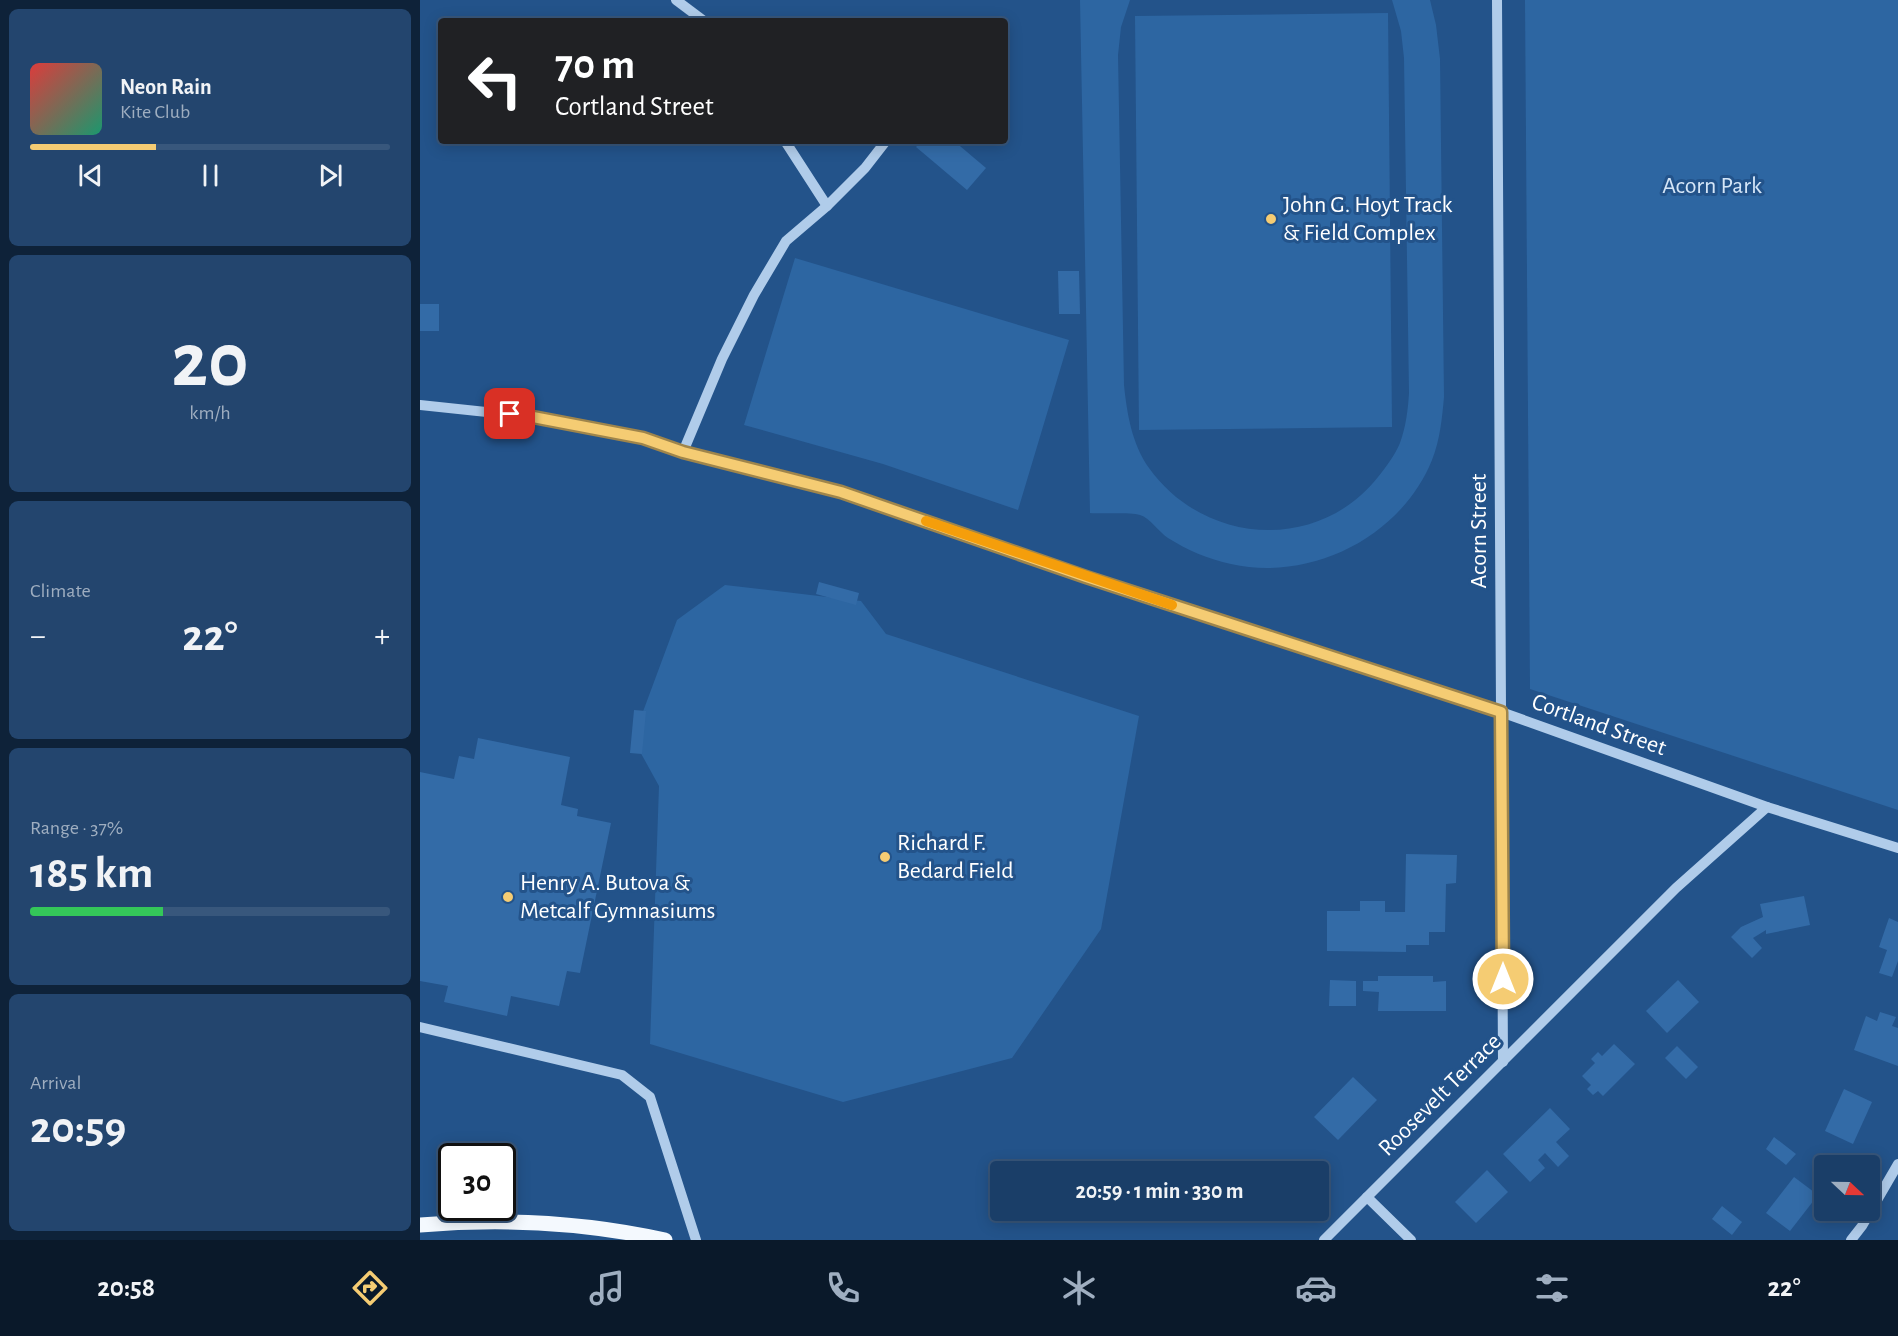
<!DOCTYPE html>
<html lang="en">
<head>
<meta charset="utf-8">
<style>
  :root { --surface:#1a3e68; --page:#23456e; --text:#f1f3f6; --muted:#9faec0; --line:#38577c; --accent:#f5cc73 }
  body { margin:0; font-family:"Alegreya Sans",sans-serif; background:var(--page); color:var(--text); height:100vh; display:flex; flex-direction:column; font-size:22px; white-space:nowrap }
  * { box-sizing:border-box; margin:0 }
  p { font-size:20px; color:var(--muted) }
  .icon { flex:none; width:33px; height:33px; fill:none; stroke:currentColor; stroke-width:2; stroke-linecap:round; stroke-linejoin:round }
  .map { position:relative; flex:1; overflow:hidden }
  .side { display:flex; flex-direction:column; gap:9px; padding:9px; background:#0e2239; width:420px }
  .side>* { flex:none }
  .top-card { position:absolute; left:18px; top:18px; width:570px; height:126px; border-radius:6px; box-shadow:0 3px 15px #0003,0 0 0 2px var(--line); background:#202124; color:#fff; overflow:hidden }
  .needle { width:39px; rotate:112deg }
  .buttons { position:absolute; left:1394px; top:1155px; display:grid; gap:12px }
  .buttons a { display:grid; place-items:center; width:66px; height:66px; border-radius:6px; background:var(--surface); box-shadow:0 3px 15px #0003,0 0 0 2px var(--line); font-size:30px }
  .speed { position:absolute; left:18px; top:1143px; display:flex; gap:12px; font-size:30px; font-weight:700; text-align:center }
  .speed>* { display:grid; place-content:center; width:78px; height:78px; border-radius:50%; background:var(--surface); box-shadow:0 3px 15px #0003,0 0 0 2px var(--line); line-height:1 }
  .speed .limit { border:3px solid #111; border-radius:9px; background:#fff; color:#111 }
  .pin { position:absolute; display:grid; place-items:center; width:51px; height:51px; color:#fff; margin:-26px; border-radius:12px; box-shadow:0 3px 9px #0006 }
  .me { position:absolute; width:66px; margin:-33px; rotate:0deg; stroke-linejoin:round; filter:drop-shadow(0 0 4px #0008) }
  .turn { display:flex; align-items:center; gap:21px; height:126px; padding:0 18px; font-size:27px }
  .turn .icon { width:78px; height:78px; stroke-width:2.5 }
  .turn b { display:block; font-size:42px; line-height:51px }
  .big { font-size:45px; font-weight:600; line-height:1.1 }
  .side .tile { flex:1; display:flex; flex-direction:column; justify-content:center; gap:9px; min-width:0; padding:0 21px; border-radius:9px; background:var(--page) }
  .side .dial { align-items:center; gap:0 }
  .dial b { font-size:78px; line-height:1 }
  .song { display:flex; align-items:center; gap:18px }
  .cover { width:72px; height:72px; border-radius:9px; background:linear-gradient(135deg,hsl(0 70% 55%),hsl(160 70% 35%)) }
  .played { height:6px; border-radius:3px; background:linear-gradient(90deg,var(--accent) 35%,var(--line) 35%) }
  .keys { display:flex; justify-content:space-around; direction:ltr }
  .heat { display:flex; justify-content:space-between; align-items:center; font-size:33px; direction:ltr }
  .charge { height:9px; border-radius:4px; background:linear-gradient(90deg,#34c759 37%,var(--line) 0) }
  .trip { position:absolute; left:570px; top:1161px; width:339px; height:60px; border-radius:6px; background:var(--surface); box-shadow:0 3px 15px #0003,0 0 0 2px var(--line); font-weight:600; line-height:60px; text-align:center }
  .tab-bar { display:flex; height:96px; justify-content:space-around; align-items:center; background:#0a192a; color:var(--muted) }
  .tab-bar .icon { width:42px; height:42px }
  .tab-bar .on { color:var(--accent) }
  .tab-bar b { font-size:27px; color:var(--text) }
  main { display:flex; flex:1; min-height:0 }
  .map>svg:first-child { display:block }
</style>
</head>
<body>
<main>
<section class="side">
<div class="tile">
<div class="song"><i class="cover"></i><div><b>Neon Rain</b><p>Kite Club</p></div></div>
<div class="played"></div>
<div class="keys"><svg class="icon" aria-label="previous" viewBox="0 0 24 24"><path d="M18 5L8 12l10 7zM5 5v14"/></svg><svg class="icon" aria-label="pause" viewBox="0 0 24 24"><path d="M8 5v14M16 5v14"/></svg><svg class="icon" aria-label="next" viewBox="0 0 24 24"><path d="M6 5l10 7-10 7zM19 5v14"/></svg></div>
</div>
<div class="tile dial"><b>20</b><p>km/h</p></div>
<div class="tile"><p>Climate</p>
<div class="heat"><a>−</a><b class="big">22°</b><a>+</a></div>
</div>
<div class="tile"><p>Range · 37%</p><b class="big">185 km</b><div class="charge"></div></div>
<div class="tile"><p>Arrival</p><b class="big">20:59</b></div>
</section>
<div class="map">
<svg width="1478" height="1240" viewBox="0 0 1478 1240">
  <rect width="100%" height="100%" fill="#23538a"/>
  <g fill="#2d66a2">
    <path d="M660 0H710L701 27 698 55 704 385C707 414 712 444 729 468 784 545 898 553 958 477 966 467 975 455 980 443 986 426 988 410 989 393L984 58 981 31 972 0H1010L1016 25 1020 59 1024 397C1022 419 1020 440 1012 460 981 537 891 582 811 564 788 559 767 550 748 538 739 532 730 518 720 515 710 512 682 514 670 513Z"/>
    <polygon points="1105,0 1478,0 1478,810 1110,689"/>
    <polygon points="968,13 972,427 719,430 715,16"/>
    <polygon points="375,258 649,340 598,510 463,464 324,425"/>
    <polygon points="305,585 441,601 466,634 719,716 681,929 592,1058 423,1102 230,1044 239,786 218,748 221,717 257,620"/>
  </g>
  <g fill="#336ba7">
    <polygon points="502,141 534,141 566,168 547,190 496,147"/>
    <polygon points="638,271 659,271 660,314 639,314"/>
    <rect x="0" y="304" width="19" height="27"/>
    <polygon points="399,582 439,593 436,605 396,594"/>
    <polygon points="214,710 226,711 222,754 210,753"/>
    <polygon points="58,738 150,757 141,805 158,809 157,816 191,823 160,973 147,971 139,1006 91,996 87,1016 24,1002 28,986 0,981 0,772 34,779 39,756 54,759"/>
    <polygon points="986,854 1037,855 1036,883 1026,884 1025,932 1009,932 1009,945 986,945 986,952 907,951 907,911 940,911 940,901 965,901 965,912 985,912"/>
    <polygon points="1384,896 1390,925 1346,934 1346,930 1333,938 1342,948 1332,958 1311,937 1321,927 1343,917 1340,904"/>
    <polygon points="1469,918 1478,922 1478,961 1472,977 1459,973 1467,950 1459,947"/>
    <polygon points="958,976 1013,976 1013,982 1026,981 1026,1011 958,1011 959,992 943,991 943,981 958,981"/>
    <polygon points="910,980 936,981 936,1006 909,1006"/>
    <polygon points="1258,980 1279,1002 1247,1033 1226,1011"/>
    <polygon points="1460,1012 1476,1017 1472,1026 1478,1028 1478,1066 1434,1050 1446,1016 1457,1021"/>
    <polygon points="1194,1044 1215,1064 1183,1096 1178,1091 1173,1095 1167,1089 1171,1085 1162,1076 1175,1063 1171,1059 1178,1052 1182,1056"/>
    <polygon points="1257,1046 1278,1067 1266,1079 1245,1058"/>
    <polygon points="933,1077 957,1100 918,1140 894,1117"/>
    <polygon points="1424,1089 1452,1102 1433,1144 1405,1131"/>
    <polygon points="1130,1108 1150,1129 1136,1142 1149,1156 1138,1167 1125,1153 1118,1160 1125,1168 1110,1182 1083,1154"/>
    <polygon points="1354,1137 1376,1154 1366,1165 1346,1149"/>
    <polygon points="1067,1170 1088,1192 1056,1223 1035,1202"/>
    <polygon points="1374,1177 1398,1195 1370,1231 1346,1213"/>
    <polygon points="1302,1206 1322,1222 1312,1235 1292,1219"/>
  </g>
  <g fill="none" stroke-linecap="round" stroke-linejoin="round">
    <g stroke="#b0ccea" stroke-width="10">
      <polyline points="256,0 284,21"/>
      <polyline points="1077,0 1083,1062"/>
      <polyline points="365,141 407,206"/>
      <polyline points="0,405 113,417 223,438 263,452 421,492 666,577 1081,712 1347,807 1478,848"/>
      <polyline points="263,452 302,359 334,295 366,241 407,206 445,168 466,141"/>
      <polyline points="0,1027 202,1075 230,1097 276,1240"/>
      <polyline points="947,1197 991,1240"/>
      <polyline points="904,1240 1256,888 1347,807"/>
      <polyline points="1431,1240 1442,1226 1478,1164"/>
    </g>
    <path stroke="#f4f9fe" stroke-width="15" d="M0 1225C83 1218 164 1222 245 1240"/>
  </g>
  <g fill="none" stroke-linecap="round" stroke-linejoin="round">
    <defs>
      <polyline id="route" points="90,414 113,417 223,438 263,452 421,492 666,577 1081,712 1083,979"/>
    </defs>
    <use href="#route" stroke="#9f854b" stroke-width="15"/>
    <use href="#route" stroke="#f5cc73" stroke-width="10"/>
    <polyline stroke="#f59e0b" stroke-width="10" points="506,521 752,605"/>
  </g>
  <g fill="#f5cc73" stroke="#23538a" stroke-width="2">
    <circle cx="851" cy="219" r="6"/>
    <circle cx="465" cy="857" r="6"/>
    <circle cx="88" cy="897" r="6"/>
  </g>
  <g text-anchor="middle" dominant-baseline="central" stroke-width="6" stroke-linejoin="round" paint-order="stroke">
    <g font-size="24" fill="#d5e6f8" stroke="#23538a">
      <text x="1292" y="186">Acorn Park</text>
    </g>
    <g font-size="24" fill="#fff" stroke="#23538a" text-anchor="start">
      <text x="863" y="205">John G. Hoyt Track<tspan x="863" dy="28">&amp; Field Complex</tspan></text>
      <text x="477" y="843">Richard F.<tspan x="477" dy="28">Bedard Field</tspan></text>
      <text x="100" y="883">Henry A. Butova &amp;<tspan x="100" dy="28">Metcalf Gymnasiums</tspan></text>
    </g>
    <g font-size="24" fill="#fff" stroke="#23538a">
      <text transform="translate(1059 531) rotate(-90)">Acorn Street</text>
      <text transform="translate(1179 725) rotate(20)">Cortland Street</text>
      <text transform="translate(1020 1095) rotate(-45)">Roosevelt Terrace</text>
    </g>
  </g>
</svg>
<div class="buttons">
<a><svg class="needle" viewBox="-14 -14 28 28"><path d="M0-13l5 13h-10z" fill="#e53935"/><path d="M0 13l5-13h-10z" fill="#9faec0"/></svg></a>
</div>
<div class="speed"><div class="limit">30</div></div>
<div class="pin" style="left:90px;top:414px;background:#d93025"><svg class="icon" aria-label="arrive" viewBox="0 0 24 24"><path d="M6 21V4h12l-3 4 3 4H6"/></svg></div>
<svg class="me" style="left:1083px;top:979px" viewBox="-20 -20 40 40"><circle r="17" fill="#f5cc73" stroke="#fff" stroke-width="3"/><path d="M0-11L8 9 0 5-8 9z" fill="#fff"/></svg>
<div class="trip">20:59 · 1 min · 330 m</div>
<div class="top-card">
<div class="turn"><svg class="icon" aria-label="left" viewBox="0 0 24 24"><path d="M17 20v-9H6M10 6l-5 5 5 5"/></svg><div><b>70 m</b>Cortland Street</div></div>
</div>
</div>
</main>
<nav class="tab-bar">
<b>20:58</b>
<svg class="icon on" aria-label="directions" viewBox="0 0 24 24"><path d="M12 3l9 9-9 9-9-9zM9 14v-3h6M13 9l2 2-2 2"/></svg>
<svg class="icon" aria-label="music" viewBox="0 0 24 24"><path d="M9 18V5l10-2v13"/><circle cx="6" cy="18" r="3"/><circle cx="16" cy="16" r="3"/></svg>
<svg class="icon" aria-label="phone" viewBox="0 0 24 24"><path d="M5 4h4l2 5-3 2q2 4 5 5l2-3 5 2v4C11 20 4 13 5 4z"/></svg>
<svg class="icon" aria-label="climate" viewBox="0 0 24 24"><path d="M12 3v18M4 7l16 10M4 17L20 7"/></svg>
<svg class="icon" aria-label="car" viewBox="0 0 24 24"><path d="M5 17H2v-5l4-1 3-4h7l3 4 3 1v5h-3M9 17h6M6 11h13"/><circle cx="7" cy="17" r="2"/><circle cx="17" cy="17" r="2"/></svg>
<svg class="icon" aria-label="filters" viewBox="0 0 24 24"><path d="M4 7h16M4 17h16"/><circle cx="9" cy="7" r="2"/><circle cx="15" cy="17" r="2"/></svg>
<b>22°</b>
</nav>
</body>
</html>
